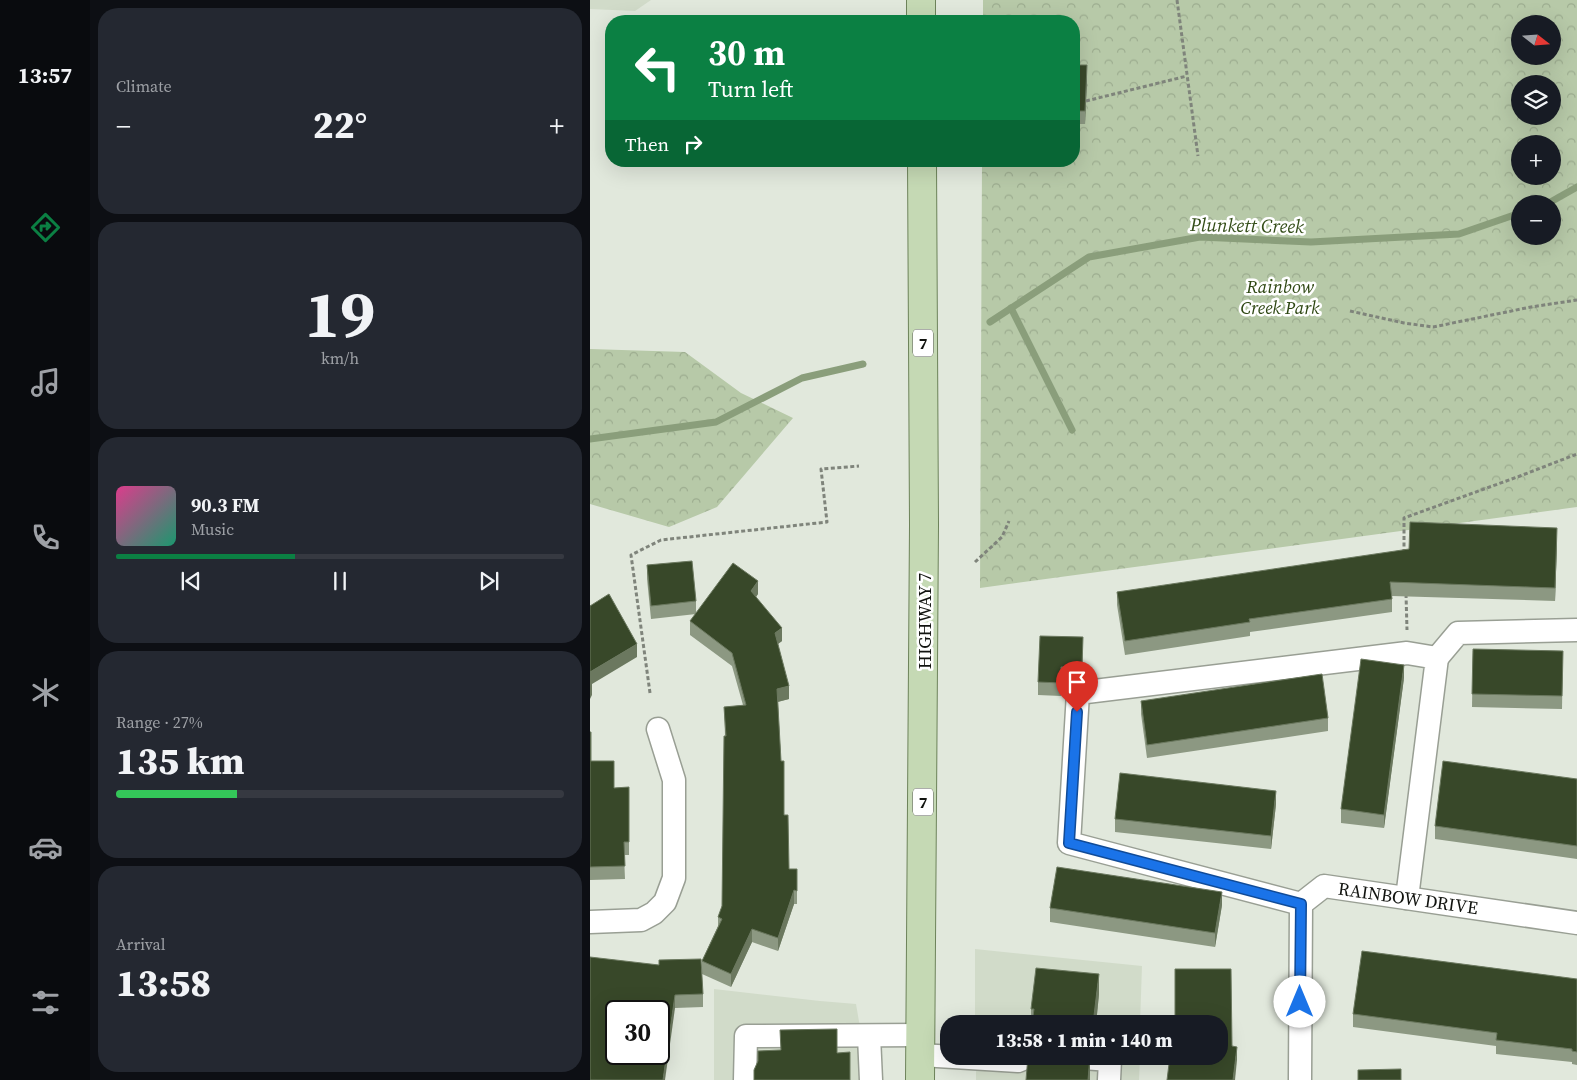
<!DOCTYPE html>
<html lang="en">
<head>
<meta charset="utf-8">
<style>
  :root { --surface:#171b24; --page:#242831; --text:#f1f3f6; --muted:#9ea1a6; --line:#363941; --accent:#0b8043 }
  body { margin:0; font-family:"Source Serif 4",serif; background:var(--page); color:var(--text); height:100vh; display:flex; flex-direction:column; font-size:19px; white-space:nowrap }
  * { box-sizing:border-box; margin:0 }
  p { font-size:16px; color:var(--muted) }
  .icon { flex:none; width:28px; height:28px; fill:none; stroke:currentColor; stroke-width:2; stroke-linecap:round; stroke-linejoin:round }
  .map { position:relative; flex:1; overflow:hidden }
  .drawer { display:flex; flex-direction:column; gap:8px; padding:8px; background:#0d0f14; width:500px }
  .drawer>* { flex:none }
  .guide { position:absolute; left:15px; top:15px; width:475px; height:152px; border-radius:20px; box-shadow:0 5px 20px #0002; background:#0b8043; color:#fff; overflow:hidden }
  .needle { width:32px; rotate:107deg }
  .buttons { position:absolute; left:921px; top:15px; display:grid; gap:10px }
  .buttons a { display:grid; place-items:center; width:50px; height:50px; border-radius:50%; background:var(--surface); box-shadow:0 5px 20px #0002; font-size:25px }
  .speed { position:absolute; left:15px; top:1000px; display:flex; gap:10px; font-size:25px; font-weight:700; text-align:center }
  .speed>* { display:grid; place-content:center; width:65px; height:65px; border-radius:50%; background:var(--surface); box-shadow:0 5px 20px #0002; line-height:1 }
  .speed .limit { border:2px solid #111; border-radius:8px; background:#fff; color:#111 }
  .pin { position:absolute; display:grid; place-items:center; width:42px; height:42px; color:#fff; margin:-51px -21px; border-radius:50% 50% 50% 0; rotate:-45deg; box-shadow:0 0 5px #0007 }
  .pin .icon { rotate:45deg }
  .me { position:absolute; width:55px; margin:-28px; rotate:0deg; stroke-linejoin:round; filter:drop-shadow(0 0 4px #0008) }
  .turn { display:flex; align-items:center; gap:18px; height:105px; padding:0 20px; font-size:22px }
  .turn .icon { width:65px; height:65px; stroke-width:2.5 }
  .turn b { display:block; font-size:35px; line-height:42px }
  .then { display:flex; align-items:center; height:48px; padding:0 20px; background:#0003; gap:10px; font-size:19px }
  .big { font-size:38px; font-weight:800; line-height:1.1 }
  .drawer .card { flex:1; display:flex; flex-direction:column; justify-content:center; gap:8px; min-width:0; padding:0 18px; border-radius:20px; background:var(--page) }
  .drawer .dial { align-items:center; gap:0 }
  .dial b { font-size:65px; line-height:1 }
  .song { display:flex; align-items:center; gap:15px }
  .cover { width:60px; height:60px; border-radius:8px; background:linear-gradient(135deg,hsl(330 70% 55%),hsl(160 70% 35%)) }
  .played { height:5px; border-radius:2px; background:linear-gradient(90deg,var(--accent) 40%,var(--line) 40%) }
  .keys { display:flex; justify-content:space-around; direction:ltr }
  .heat { display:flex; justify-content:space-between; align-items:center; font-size:28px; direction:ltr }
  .charge { height:8px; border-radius:4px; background:linear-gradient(90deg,#34c759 27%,var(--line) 0) }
  .trip { position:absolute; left:350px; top:1015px; width:288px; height:50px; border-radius:20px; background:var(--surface); box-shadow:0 5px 20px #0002; font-weight:800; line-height:50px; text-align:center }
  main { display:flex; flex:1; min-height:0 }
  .tab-bar { display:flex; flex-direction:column; width:90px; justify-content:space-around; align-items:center; background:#090b0e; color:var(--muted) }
  .tab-bar .icon { width:35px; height:35px }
  .tab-bar .current { color:var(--accent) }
  .tab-bar b { font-size:22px; color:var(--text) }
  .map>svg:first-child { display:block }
</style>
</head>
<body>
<main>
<nav class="tab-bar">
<b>13:57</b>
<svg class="icon current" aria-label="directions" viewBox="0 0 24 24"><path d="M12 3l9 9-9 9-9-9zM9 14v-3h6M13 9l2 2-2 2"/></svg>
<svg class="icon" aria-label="music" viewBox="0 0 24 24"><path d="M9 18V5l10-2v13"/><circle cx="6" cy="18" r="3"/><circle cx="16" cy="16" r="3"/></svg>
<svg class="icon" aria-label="phone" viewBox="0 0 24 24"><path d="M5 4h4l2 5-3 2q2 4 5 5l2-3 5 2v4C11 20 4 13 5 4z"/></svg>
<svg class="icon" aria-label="climate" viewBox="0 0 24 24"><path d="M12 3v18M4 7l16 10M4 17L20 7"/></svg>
<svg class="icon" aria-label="car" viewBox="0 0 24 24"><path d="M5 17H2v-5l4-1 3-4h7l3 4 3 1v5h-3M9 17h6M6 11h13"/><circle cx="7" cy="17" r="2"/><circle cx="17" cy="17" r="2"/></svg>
<svg class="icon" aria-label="filters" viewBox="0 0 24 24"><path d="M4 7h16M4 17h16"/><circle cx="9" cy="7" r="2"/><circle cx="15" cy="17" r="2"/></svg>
</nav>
<section class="drawer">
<div class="card"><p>Climate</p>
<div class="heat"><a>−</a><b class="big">22°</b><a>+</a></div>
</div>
<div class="card dial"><b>19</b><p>km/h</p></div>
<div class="card">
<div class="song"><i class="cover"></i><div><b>90.3 FM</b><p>Music</p></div></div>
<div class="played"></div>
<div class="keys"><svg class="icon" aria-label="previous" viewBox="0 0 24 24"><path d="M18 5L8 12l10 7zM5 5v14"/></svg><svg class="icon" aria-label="pause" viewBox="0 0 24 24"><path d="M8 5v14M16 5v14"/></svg><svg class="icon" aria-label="next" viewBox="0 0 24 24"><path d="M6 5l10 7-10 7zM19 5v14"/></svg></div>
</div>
<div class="card"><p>Range · 27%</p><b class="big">135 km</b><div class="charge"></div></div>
<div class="card"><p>Arrival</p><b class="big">13:58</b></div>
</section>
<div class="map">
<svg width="987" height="1080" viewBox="0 0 987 1080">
  <defs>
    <pattern id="forest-crowns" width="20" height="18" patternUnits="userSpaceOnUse" patternTransform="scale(1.25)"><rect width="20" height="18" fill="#b7c9a8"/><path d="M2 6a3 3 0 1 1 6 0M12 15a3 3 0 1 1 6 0" fill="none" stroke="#9cac8f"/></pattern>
  </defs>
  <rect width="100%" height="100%" fill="#e1e8dc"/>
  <g fill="#d1dbc9">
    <polygon points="0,0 61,0 45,11 0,9"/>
    <polygon points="385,949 552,966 550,1024 385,1024"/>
    <polygon points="124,989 230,1001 266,1004 279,1080 124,1080"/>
    <polygon points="386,1056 550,1056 549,1080 386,1080"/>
  </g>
  <g fill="url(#forest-crowns)" fill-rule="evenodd">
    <path d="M393 0H987V507L390 588 392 161H484V21H393ZM930 24H962V56H930ZM930 84H962V116H930ZM930 144H962V176H930ZM930 204H962V236H930Z"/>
    <polygon points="0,349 95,352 151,393 203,418 127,507 79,527 0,504"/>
  </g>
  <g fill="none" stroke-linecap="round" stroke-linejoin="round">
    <g stroke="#8a9e7b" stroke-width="7">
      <polyline points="957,204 987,187"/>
      <polyline points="421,308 482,430"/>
      <polyline points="400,322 499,257 610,237 721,242 869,234 930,213"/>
      <polyline points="0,439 126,422 212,378 273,364"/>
    </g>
    <defs>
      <g id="minor">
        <polyline points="847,658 868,633 987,630"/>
        <polyline points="711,904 479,843 488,693 817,653 847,658 817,898"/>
        <polyline points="0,922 51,920 64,913 75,902 84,878 84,780 68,729"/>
        <polyline points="279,1036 281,1080"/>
        <polyline points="331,1055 428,1061 440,1056"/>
        <polyline points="466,1056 520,1060 519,1080"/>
        <polyline points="155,1080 156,1036 331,1035"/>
        <polyline points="710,1080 711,904 734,886 987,923"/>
      </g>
      <g id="major">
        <polyline points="331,0 331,21"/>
        <polyline points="330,1080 334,525 332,161"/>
      </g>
    </defs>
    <use href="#minor" stroke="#999f94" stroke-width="25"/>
    <use href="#major" stroke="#6d835a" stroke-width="30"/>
    <g stroke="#7f847b" stroke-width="3" stroke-dasharray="4 2.5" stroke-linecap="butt">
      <polyline points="587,0 608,156"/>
      <polyline points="496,101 597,76"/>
      <polyline points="760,311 814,323 843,327 941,307 987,300"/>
      <polyline points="814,553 814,518 930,476 987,454"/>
      <polyline points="385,562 412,537 419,521"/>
      <polyline points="816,594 817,630"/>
      <polyline points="60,693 41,555 71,540 237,522 231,469 269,466"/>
    </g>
    <use href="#minor" stroke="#fff" stroke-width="22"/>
    <use href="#major" stroke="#c5d9b4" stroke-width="28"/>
  </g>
  <g fill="#8c9882">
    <polygon points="484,65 497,79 495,124 484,124"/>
    <polygon points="967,541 965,601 802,596 802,612 660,632 660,636 535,655 527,605 527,592"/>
    <polygon points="57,565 106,601 106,613 168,594 166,597 192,641 188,644 199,699 188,702 194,815 199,869 207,869 207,904 204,904 188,951 162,942 141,987 112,974 112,961 128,926 128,917 132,906 135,736 134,707 153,705 142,666 100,635 100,621 106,614 61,619 57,579"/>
    <polygon points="493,637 492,679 471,680 471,696 448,695 448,682"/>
    <polygon points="883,649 973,651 972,709 882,707"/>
    <polygon points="814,678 794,828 751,823 751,809"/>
    <polygon points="551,701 738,718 738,731 557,758 551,714"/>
    <polygon points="0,732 1,761 24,788 39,787 39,855 34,855 35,879 0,880"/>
    <polygon points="987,779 987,859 845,839 845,826"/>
    <polygon points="686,804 681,849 525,832 525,819"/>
    <polygon points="632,905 625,947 460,922 460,908"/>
    <polygon points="0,959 113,994 113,1007 85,1008"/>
    <polygon points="987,979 987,1065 982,1064 982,1062 906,1054 906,1046 763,1027 763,1014"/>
    <polygon points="509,994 506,1024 441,1024 441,1009"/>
  </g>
  <g fill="#6b785f">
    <polygon points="497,65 497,79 495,124 495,111"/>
    <polygon points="967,528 967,541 965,601 965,588"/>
    <polygon points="168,581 168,594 161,604 161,591"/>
    <polygon points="192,628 192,641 185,646 185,633"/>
    <polygon points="47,644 47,657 2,684 2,695 0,699 0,672"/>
    <polygon points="814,665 814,678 794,828 794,815"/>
    <polygon points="199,686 199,699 187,702 187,689"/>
    <polygon points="686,791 686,804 681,849 681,836"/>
    <polygon points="204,890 204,904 188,951 188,938"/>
    <polygon points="632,892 632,905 625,947 625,933"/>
    <polygon points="162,929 162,942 141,987 141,974"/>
    <polygon points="509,974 509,994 506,1024 503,1024"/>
    <polygon points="85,995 85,1008 75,1080 73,1080"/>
    <polygon points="647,1047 647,1060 645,1080 643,1080"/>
    <polygon points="500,1056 500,1080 498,1080"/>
  </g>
  <g fill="#384829" stroke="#6b785f" fill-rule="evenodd">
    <polygon points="484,65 497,65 495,111 484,111"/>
    <polygon points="820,522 967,528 965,588 800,582 802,599 659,619 660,622 535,641 527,592 819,549"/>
    <polygon points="102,561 106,601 61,606 57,565"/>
    <polygon points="143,563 168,581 161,591 192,628 185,633 199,686 187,689 191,761 194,761 194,815 198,815 199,869 207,869 207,891 204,890 188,938 162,929 141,974 112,961 132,919 128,917 132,906 134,736 136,736 134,707 156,705 142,653 100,621"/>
    <polygon points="19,594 47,644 0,672 0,606"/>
    <polygon points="450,636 493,637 492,666 471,667 471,683 448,682"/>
    <polygon points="883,649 973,651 972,696 882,694"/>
    <polygon points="771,659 814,665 794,815 751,809"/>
    <polygon points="732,674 738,718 557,745 551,701"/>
    <polygon points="0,732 1,732 1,761 24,761 24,788 39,787 39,842 34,842 35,866 0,867"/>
    <polygon points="853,761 987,779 987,846 845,826"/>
    <polygon points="530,773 686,791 681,836 525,819"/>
    <polygon points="467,867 632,892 625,933 460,908"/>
    <polygon points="772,951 987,979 987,1052 982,1051 982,1049 906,1040 907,1033 763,1014"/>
    <path d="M0 957 69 965V960L111 959 113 994 85 995 73 1080H0ZM26 1011H69V1054H26Z"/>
    <polygon points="446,968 509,974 503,1024 442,1024 444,1009 441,1009"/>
    <polygon points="585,969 641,969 642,1046 647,1047 643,1080 577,1080 580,1056 629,1056 629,1024 585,1024"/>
    <polygon points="247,1029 247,1053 260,1052 260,1080 164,1080 164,1070 168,1061 168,1051 191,1050 190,1030"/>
    <polygon points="438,1056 500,1056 498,1080 436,1080"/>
    <polygon points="811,1069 811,1080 768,1080 768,1070"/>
  </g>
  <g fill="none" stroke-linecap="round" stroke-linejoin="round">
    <defs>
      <polyline id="route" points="487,712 479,843 711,904 710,1002"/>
    </defs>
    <use href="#route" stroke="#114b97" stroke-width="12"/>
    <use href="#route" stroke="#1a73e8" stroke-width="9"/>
  </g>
  <g text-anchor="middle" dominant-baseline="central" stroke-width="5" stroke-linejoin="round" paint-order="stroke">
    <g fill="#fff" stroke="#585a57" stroke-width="1">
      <rect x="323" y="329.5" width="20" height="27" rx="4"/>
      <rect x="323" y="788.5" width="20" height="27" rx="4"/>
    </g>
    <g font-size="16" font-weight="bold" fill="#11130f">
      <text x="333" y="343">7</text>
      <text x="333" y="802">7</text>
    </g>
    <g font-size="18" font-style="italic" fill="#2d4611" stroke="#fff">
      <text x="690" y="286">Rainbow<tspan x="690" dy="21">Creek Park</tspan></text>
    </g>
    <g font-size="18" fill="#11130f" stroke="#fff">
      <text transform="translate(334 621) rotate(-90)">HIGHWAY 7</text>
      <text transform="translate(818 898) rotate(8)">RAINBOW DRIVE</text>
    </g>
    <g font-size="19" font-style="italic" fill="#334d18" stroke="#fff">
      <text transform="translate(657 225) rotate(1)">Plunkett Creek</text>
    </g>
  </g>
</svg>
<div class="buttons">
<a><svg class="needle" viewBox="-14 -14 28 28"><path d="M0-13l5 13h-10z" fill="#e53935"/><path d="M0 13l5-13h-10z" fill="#9ea1a6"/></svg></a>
<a><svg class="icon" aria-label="layers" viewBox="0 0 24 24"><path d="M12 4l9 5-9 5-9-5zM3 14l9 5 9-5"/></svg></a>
<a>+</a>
<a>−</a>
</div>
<div class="speed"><div class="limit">30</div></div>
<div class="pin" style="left:487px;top:712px;background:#d93025"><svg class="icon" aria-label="arrive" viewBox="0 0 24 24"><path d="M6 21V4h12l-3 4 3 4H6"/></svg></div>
<svg class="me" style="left:710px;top:1002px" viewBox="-20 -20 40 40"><circle r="19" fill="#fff"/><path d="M0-13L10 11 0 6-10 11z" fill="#1a73e8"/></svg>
<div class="trip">13:58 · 1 min · 140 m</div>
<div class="guide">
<div class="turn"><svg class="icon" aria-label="left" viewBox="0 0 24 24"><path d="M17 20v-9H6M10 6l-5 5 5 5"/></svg><div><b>30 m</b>Turn left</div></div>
<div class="then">Then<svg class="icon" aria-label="right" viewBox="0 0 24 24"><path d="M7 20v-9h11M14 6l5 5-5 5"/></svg></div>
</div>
</div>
</main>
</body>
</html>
